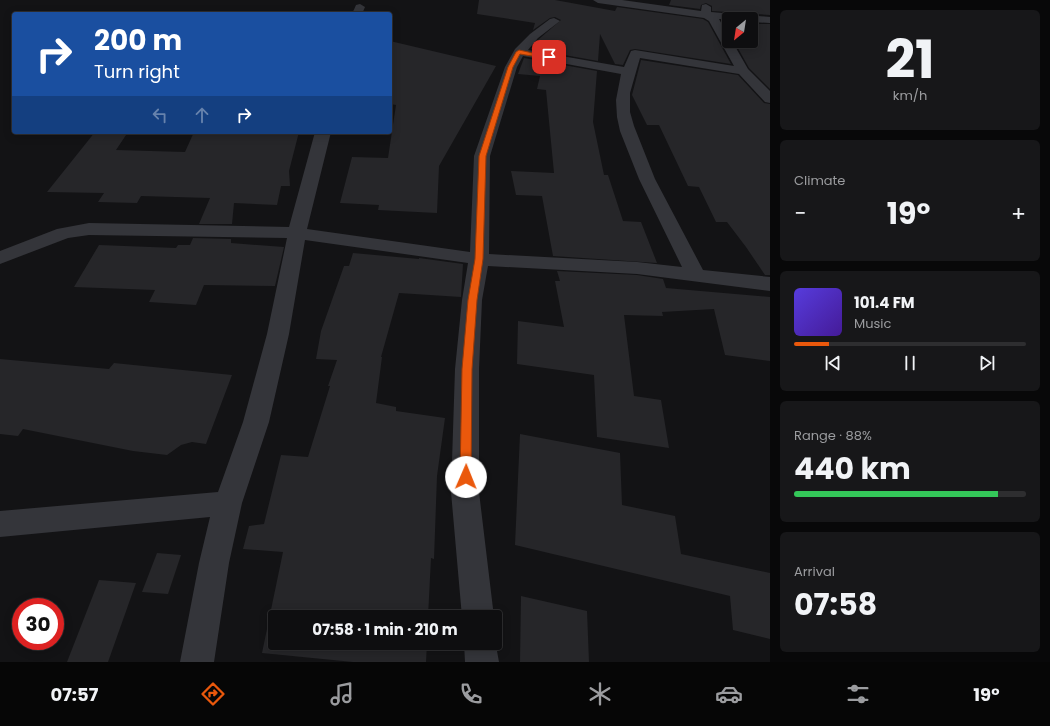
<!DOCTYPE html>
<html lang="en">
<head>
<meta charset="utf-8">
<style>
  :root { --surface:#0e0e10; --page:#171719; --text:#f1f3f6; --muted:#9b9c9f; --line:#2e2e30; --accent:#ea580c }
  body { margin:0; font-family:Poppins,sans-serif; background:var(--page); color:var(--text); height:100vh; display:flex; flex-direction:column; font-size:15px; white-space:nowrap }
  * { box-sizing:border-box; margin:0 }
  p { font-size:13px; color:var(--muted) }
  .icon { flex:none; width:22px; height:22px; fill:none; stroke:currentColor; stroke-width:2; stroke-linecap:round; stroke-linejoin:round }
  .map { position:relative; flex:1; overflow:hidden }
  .panel { display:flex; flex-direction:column; gap:10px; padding:10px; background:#080809; width:280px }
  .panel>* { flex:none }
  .banner { position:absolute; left:12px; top:12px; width:380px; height:122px; border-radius:4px; box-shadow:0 2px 10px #0003,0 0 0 1px var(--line); background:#1a4fa0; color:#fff; overflow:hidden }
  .needle { width:26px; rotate:210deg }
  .buttons { position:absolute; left:722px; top:12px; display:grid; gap:8px }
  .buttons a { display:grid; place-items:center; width:36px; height:36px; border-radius:4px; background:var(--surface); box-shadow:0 2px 10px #0003,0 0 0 1px var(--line); font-size:20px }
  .speed { position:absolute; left:12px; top:598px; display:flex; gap:8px; font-size:20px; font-weight:700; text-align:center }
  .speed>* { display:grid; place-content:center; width:52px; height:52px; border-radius:50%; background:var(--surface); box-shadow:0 2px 10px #0003,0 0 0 1px var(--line); line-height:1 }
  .speed .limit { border:6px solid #d22; background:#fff; color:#111 }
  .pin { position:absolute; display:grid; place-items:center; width:34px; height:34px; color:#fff; margin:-17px; border-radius:8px; box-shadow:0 2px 6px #0006 }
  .me { position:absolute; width:44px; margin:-22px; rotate:1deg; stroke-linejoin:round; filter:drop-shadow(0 0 3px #0008) }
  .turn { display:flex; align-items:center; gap:14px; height:84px; padding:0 16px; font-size:18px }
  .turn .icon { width:52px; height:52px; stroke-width:2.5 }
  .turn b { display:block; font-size:28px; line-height:34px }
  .lanes { display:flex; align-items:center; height:38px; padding:0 16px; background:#0003; justify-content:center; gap:20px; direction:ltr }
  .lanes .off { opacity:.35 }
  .big { font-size:30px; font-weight:700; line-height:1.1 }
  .panel .tile { flex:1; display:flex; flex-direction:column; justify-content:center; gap:6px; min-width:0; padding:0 14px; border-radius:6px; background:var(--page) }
  .panel .dial { align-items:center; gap:0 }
  .dial b { font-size:52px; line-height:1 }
  .song { display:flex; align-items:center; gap:12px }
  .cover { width:48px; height:48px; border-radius:6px; background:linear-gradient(135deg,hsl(250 70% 55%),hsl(260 70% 35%)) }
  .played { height:4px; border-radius:2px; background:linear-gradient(90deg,var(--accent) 15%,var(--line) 15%) }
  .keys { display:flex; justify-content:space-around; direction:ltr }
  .heat { display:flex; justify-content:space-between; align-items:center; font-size:22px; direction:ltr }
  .charge { height:6px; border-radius:3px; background:linear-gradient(90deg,#34c759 88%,var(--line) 0) }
  .trip { position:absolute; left:268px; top:610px; width:234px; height:40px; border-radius:4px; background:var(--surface); box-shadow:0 2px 10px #0003,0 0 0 1px var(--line); font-weight:700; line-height:40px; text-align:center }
  .dock { display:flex; height:64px; justify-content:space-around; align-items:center; background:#060606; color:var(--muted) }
  .dock .icon { width:28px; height:28px }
  .dock .selected { color:var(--accent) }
  .dock b { font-size:18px; color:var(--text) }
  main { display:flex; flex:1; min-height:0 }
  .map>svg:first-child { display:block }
</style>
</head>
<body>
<main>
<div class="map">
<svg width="770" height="662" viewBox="0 0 770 662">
  <rect width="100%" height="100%" fill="#131315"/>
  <g fill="#262629">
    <polygon points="479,0 555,0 615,11 617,7 703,19 708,22 731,64 635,49 630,50 623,65 615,64 600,34 598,61 531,49 539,39 561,20 555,17 550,18 533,30 535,23 477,14"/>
    <polygon points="671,0 770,0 770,15 712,11 712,6 706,3 701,5 700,9 669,5"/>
    <polygon points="751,24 770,24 770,89 749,68 734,41 751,41"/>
    <polygon points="390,41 496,66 439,166 437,213 378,210 379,205 340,203 352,157 388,158 396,105 390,104"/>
    <polygon points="524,58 597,71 593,122 604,175 608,175 623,221 641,222 657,263 553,256 542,196 516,195 511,171 554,173 546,90 537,89 540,76 518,74"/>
    <polygon points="641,60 738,75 764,103 770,104 770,275 765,275 746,247 727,222 716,222 699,187 688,186 659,125 647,125 632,95"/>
    <polygon points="95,132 128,132 116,150 185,152 194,132 299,132 289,171 290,186 281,186 277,205 234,203 232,224 199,224 210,198 141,196 137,203 98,202 104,193 47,192"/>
    <polygon points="193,238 231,239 231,243 284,247 275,286 204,285 196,305 149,302 155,290 74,287 99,245 176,248 178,245 190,245"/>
    <polygon points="353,253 419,259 419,258 463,264 461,297 399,293 381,357 382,357 376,403 396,407 396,411 445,418 437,476 434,559 431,558 428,617 275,617 275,643 427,643 426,662 353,662 262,653 283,552 243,549 249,526 264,524 281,455 308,457 330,386 328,386 337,360 316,359 321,331 344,266 349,266"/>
    <polygon points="557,271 637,275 663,279 666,288 770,297 770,361 725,355 714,309 662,312 663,316 624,315 634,396 661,400 669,448 597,437 594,375 517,364 518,321 564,327 555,281 560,281"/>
    <polygon points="0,359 109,369 114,363 232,375 206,444 192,442 181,445 167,455 133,451 23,429 18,436 0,434"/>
    <polygon points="520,434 620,453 622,505 675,516 681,554 770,573 770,639 733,630 730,596 515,545"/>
    <polygon points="157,553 181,555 168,594 142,592"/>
    <polygon points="99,580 136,583 108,662 67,662"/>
    <polygon points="521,596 587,611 589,662 520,662"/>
  </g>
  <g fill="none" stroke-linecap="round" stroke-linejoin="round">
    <g fill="#34353a" fill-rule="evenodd">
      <path d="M593 0H622L701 11 702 5 706 4 711 7V12L770 17V23L751 22V19H719L729 37V41H732L748 69 770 91V103L765 102 739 74 640 58 630 93V112L634 126 655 179 703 270 770 277V291L637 274 488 266 482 300 479 369V492L494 617H462L451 492 455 369 462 300 468 263 305 240 289 334 269 422 242 503 229 563 214 662H180L199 563 210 517 0 537V511L218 492 243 422 267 334 287 238 89 235 68 238 0 264V251L57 229 89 223 289 227 315 132H331L307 229 470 252 474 156 505 67 515 49 530 34 550 19 554 18 560 21 538 38 528 50 624 67 631 51 635 50 734 66 709 21 704 18 598 3ZM523 56 621 74 616 100 617 117 620 131 639 179 682 267 637 262 489 254 490 156 517 67Z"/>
      <polygon points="360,4 365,7 362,14 352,14 356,5"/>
      <polygon points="495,640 499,662 465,662 464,643 495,643"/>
    </g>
  </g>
  <polygon fill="#ea580c" stroke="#983908" points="519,50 552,57 549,59 520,54 513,67 486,156 483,259 477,300 472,369 471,477 470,480 466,481 462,480 460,477 462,369 468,300 475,259 479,156 508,67 516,52"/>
</svg>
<div class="buttons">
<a><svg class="needle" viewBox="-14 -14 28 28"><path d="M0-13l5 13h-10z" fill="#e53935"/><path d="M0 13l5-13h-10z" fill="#9b9c9f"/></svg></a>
</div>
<div class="speed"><div class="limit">30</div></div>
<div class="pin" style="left:549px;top:57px;background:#d93025"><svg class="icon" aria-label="arrive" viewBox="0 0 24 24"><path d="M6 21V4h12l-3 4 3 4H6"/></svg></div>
<svg class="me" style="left:466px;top:477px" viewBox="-20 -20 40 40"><circle r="19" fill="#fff"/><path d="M0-13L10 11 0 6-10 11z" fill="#ea580c"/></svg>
<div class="trip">07:58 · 1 min · 210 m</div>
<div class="banner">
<div class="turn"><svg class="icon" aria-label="right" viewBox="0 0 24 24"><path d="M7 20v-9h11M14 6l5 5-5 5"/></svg><div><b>200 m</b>Turn right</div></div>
<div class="lanes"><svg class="icon off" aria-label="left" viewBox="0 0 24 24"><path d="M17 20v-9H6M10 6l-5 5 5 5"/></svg><svg class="icon off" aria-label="ahead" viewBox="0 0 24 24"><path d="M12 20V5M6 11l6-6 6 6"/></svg><svg class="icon" aria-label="right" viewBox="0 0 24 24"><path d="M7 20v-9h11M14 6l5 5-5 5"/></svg></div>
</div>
</div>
<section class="panel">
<div class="tile dial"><b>21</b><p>km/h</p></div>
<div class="tile"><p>Climate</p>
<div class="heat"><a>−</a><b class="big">19°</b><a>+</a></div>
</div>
<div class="tile">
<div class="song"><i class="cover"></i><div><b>101.4 FM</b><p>Music</p></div></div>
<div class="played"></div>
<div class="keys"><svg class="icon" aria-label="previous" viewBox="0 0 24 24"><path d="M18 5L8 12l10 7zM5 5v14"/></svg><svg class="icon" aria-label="pause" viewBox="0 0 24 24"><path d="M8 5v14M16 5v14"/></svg><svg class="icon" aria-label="next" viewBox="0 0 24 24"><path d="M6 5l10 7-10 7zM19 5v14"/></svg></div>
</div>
<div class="tile"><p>Range · 88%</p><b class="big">440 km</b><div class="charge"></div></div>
<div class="tile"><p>Arrival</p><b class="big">07:58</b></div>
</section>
</main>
<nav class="dock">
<b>07:57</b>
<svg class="icon selected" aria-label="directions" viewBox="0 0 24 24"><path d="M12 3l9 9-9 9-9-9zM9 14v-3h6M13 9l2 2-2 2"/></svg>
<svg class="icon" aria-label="music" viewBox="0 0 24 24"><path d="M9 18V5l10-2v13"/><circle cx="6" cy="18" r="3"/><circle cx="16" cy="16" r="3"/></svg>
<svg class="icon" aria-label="phone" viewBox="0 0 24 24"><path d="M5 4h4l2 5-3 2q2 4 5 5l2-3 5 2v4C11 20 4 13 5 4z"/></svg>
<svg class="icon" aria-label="climate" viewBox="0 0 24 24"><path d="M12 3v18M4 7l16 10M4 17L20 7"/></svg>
<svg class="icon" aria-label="car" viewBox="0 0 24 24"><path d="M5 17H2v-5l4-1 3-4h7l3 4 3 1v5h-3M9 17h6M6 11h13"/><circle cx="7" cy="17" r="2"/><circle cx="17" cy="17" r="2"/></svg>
<svg class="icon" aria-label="filters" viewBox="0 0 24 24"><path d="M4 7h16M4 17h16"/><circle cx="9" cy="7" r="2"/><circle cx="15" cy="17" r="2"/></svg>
<b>19°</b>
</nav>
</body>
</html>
